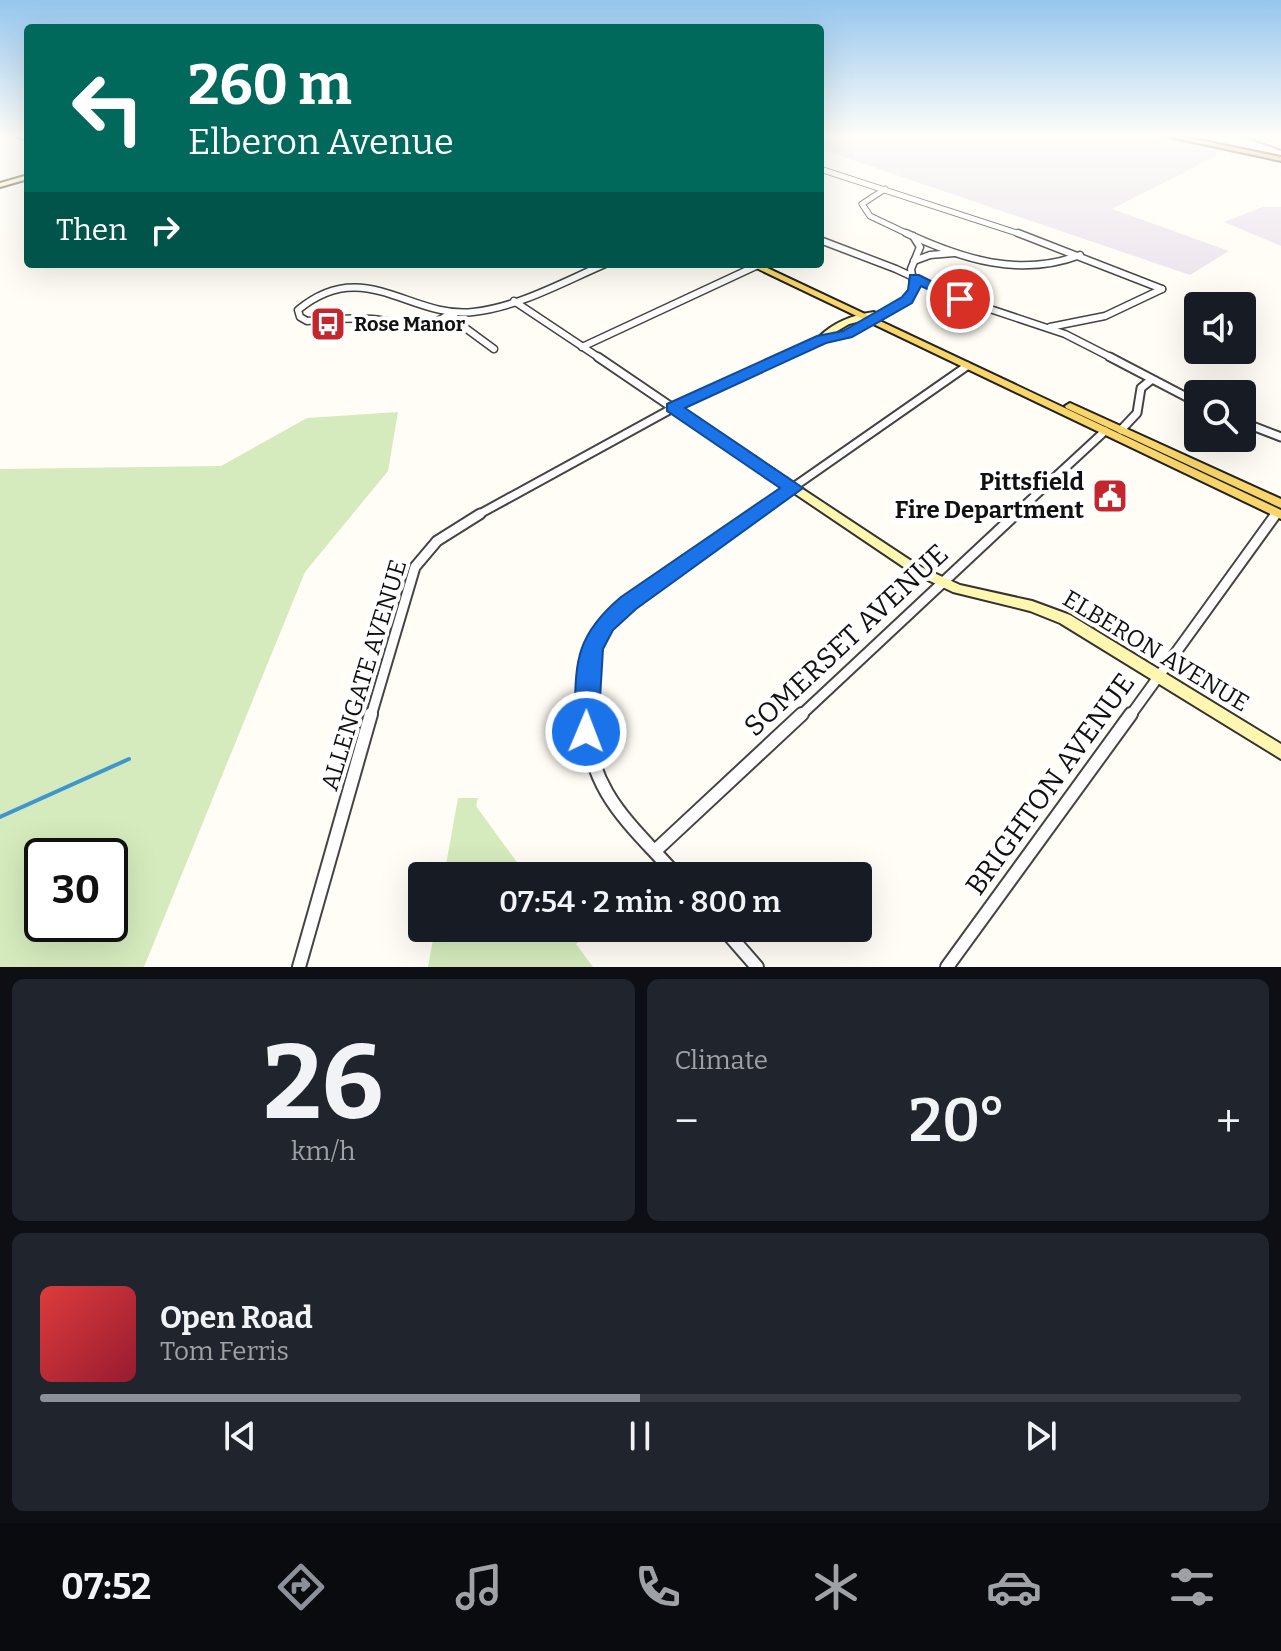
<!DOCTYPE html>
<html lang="en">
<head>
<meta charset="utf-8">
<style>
  :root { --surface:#171b24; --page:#20242c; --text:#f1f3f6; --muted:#9ea1a6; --line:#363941; --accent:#8c9099 }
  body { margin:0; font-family:Bitter,serif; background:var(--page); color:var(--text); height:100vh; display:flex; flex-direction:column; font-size:30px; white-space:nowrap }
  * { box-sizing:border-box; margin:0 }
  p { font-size:26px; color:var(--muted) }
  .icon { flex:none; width:44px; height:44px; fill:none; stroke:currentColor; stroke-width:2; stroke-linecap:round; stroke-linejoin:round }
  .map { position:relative; height:967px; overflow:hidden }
  .drawer { display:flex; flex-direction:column; gap:12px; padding:12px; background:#0d0f14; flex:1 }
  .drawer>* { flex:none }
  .guide { position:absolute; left:24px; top:24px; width:800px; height:244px; border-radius:8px; box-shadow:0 8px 32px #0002; background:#00695c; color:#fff; overflow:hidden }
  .buttons { position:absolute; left:1184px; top:292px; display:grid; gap:16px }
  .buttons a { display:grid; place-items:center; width:72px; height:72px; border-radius:8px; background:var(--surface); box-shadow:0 8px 32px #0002; font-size:40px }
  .speed { position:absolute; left:24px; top:838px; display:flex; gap:16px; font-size:40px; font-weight:700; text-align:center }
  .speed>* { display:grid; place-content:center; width:104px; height:104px; border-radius:50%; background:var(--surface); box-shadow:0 8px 32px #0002; line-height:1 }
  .speed .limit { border:4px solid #111; border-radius:12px; background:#fff; color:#111 }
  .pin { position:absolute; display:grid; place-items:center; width:68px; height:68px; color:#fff; margin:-34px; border:4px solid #fff; border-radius:50%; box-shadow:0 2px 8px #0007 }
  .me { position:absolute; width:88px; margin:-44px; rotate:1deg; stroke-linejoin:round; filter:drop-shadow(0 0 6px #0008) }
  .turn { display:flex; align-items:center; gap:28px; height:168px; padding:0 32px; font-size:36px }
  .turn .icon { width:104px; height:104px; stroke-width:2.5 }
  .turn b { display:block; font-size:56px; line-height:68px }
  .then { display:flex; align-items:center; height:76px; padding:0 32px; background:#0003; gap:16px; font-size:30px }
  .big { font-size:60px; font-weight:600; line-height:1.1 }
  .drawer .tile { flex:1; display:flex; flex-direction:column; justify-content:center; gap:12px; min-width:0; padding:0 28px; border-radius:12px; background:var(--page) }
  .drawer .dial { align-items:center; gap:0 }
  .dial b { font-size:104px; line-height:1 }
  .song { display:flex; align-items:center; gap:24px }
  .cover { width:96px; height:96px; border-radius:12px; background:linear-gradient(135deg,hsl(0 70% 55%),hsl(350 70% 35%)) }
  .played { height:8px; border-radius:4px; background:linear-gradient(90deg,var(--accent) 50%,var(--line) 50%) }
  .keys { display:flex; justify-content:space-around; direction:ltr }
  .heat { display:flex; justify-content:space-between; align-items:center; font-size:44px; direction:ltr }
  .drawer .tiles { flex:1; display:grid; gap:12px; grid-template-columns:1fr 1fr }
  .tile:last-child { grid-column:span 2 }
  .trip { position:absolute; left:408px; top:862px; width:464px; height:80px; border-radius:8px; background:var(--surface); box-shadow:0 8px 32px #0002; font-weight:600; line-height:80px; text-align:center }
  .menu { display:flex; height:128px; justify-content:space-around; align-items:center; background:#090b0e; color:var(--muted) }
  .menu .icon { width:56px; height:56px }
  .menu .on { color:var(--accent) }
  .menu b { font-size:36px; color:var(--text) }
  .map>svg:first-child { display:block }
</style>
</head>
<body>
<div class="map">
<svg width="1281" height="967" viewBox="0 0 1281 967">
  <rect width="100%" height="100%" fill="#fffdf5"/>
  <g fill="#eee6ef">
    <polygon points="824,136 1156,136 1219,146 1216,156 1112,209 1229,251 1190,275 820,149 820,138"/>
    <polygon points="1263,207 1281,207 1281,246 1224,222"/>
  </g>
  <g fill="#d5ebbd" fill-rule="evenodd">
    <path d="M398 412 388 471 305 572 144 967H0V469L221 466 307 418ZM42 856H110V924H42Z"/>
    <polygon points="458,798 478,798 476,806 527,876 444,876"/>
    <polygon points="435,928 593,928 576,944 593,967 428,967"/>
  </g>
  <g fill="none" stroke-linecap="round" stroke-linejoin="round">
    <polyline stroke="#3f96cf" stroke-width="2" points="12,136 28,142"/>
    <polyline stroke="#3f96cf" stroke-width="4" points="0,817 129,759"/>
    <defs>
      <g id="street-far4">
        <polyline points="820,169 1023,235"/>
        <polyline points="885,189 862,204 870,216 910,235"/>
      </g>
      <g id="street-far3">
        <path d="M906 233C962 259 1020 278 1080 255"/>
        <polyline points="1018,233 1162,289"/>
        <polyline points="820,240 896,269 960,299 1065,334 1114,359"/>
        <polyline points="914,261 930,255 954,253"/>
        <polyline points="514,301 601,359"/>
        <polyline points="880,317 902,304 914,290 911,269 920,247 913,236"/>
        <polyline points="1050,327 1105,316 1162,289"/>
        <polyline points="582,347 756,266"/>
        <path d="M494 349 460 324 451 313C418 336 407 322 372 319 351 317 328 320 307 321L300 317 298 310C364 255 410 319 473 312 519 307 563 282 605 264"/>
      </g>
      <g id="street-far2">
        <polyline points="598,357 673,408"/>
        <polyline points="1110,357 1198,403"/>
        <polyline points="1242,422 1281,437"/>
        <polyline points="1121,430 1137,413 1141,388 1151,380"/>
        <polyline points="476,516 673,408"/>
        <polyline points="752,516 967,366"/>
        <polyline points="1013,516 1105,431"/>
        <polyline points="1274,516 1277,513"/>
      </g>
      <g id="street-far1">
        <polyline points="371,716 415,567 437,541 480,514"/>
        <polyline points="585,716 591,653 606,623 629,603 755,514"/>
        <polyline points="800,716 1016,514"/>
        <polyline points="1130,716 1276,514"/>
      </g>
      <g id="street">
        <path d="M585 714C589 793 628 821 677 876"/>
        <polyline points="655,851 802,714"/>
        <polyline points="723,928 757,967"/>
        <polyline points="299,967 371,714"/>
        <polyline points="947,967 1131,714"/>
      </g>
      <g id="secondary">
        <polygon points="28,175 28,179 0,187 0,183"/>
        <path d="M874 312 884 317 850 336 825 341 680 408 919 566 960 585 1032 601 1070 615 1281 744V759L1060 623 1030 611 953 592 911 572 668 408 819 337C834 322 853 315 874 312ZM872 318 844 332 832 334 849 324Z"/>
      </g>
      <g id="primary">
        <polygon points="748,264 759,264 1281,510 1281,519"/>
        <polygon points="1070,403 1281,499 1281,508 1066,408 1065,406"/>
      </g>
      <polygon id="highway" points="1165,136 1180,136 1281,157 1281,161"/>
    </defs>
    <use href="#street-far4" stroke="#444" stroke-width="7"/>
    <use href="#street-far3" stroke="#444" stroke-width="9"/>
    <use href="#street-far2" stroke="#444" stroke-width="11"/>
    <use href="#street-far1" stroke="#444" stroke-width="13"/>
    <use href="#street" stroke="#444" stroke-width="16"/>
    <use href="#secondary" stroke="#333" stroke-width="4"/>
    <use href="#primary" stroke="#222" stroke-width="4"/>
    <use href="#highway" stroke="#222" stroke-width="4"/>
    <use href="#street-far4" stroke="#fff" stroke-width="5"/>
    <use href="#street-far3" stroke="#fff" stroke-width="6"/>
    <use href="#street-far2" stroke="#fff" stroke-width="7"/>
    <use href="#street-far1" stroke="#fff" stroke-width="9"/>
    <use href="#street" stroke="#fff" stroke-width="12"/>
    <use href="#secondary" fill="#fff6b0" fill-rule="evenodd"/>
    <use href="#primary" fill="#f9d66b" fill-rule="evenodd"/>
    <use href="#highway" fill="#f5a25d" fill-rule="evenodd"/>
    <polyline stroke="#c4262e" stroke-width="2" points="1242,136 1281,150"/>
  </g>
  <linearGradient id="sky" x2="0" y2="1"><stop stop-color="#95c6ee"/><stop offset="0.5" stop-color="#fffefa"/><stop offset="1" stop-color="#fffefa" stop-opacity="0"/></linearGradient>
  <rect width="1281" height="272" fill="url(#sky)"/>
  <path fill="#1a73e8" stroke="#114b97" stroke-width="2" d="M910 275H919L967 299 955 302 921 286 912 303 852 337 826 343 685 408 803 488 636 609 613 630 603 649 598 732 595 740 586 743 578 740 574 732C577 669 569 641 621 597L780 488 667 411V404L817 336 843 331 902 297 908 290Z"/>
  <defs>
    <symbol id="bus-square" viewBox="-11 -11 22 22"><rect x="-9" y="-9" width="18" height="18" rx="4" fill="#c4262e" stroke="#fff"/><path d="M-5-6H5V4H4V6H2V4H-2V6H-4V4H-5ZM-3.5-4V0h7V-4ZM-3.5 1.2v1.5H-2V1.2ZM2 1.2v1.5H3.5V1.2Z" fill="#fff"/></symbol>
    <symbol id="civic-square" viewBox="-11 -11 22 22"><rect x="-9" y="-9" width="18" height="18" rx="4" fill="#c4262e" stroke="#fff"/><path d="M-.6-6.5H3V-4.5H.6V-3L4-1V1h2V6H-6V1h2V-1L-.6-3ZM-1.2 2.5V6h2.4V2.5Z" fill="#fff"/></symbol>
  </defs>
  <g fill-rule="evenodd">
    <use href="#bus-square" x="308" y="304" width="40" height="40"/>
    <use href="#civic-square" x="1090" y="476" width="40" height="40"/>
  </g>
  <g text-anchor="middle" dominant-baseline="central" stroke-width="8" stroke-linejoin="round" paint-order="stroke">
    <g font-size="20" font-weight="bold" fill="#111" stroke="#fff" text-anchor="start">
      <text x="354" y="324">Rose Manor</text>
    </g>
    <g font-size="24" font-weight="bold" fill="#111" stroke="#fff" text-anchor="end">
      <text x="1084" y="482">Pittsfield<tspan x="1084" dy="28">Fire Department</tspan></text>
    </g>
    <g font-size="24" fill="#111" stroke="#fff">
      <text transform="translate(1156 651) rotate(31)">ELBERON AVENUE</text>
      <text transform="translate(364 675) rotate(-73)">ALLENGATE AVENUE</text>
    </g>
    <g font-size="28" fill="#111" stroke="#fff">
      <text transform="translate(846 640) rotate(-43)">SOMERSET AVENUE</text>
      <text transform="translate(1050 784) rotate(-54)">BRIGHTON AVENUE</text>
    </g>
  </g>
</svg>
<div class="buttons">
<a><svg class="icon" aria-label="sound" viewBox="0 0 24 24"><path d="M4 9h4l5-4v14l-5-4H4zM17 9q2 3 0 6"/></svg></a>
<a><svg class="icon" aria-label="search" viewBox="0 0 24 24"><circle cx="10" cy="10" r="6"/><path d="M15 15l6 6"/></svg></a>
</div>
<div class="speed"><div class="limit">30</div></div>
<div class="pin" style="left:960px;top:299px;background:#d93025"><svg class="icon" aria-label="arrive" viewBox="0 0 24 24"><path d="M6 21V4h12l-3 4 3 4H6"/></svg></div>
<svg class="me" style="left:586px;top:732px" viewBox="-20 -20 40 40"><circle r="17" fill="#1a73e8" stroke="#fff" stroke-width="3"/><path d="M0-11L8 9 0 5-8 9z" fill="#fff"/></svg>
<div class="trip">07:54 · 2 min · 800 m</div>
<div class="guide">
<div class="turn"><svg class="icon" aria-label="left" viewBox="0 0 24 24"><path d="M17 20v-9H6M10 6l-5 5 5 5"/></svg><div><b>260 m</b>Elberon Avenue</div></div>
<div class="then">Then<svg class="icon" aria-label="right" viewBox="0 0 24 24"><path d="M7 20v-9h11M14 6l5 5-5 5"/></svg></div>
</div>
</div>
<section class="drawer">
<div class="tiles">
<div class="tile dial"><b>26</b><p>km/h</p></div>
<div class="tile"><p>Climate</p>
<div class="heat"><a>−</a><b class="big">20°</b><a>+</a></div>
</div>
<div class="tile">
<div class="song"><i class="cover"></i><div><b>Open Road</b><p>Tom Ferris</p></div></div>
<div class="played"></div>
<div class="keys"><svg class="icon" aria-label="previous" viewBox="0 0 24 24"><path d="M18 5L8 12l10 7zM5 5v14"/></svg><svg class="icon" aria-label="pause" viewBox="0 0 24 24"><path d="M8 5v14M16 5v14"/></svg><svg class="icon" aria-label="next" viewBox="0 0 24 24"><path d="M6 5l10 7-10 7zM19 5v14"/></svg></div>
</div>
</div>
</section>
<nav class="menu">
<b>07:52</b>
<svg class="icon on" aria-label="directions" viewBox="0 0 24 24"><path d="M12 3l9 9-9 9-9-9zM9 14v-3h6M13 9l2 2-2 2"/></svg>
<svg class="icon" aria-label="music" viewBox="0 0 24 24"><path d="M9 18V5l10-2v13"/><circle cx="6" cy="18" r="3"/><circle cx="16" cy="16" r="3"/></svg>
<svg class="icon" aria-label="phone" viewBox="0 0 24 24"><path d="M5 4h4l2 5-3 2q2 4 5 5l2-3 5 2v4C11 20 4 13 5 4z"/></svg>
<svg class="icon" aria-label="climate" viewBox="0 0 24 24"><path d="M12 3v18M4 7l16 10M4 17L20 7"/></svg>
<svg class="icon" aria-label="car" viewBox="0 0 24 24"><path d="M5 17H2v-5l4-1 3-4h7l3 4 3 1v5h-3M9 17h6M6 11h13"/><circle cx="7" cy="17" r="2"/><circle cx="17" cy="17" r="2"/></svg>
<svg class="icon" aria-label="filters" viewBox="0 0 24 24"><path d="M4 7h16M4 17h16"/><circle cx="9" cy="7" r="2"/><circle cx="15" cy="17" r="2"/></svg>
</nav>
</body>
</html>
